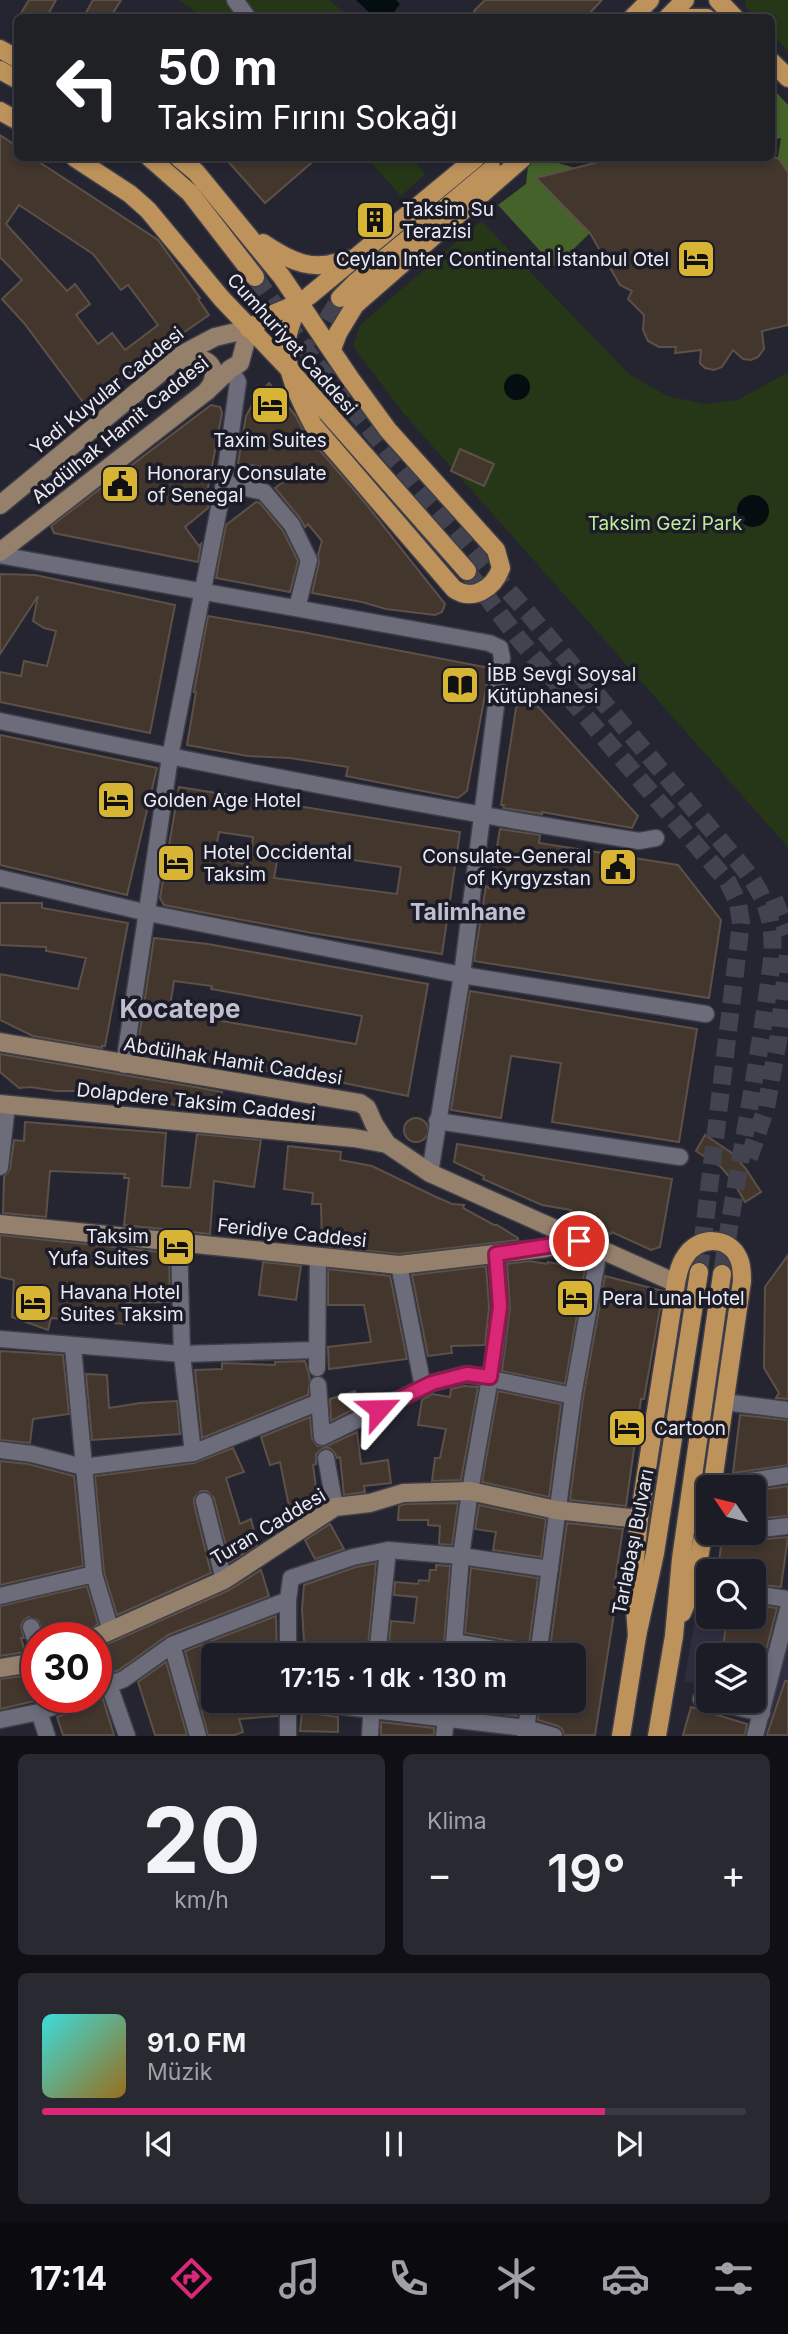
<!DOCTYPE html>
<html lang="tr">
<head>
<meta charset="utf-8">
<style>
  :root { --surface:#1c1c26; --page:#292932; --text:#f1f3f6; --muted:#a0a1a7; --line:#3a3a43; --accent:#db2777 }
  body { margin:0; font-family:Inter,sans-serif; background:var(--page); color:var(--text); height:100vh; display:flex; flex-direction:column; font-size:26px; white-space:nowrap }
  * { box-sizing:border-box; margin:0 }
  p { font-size:23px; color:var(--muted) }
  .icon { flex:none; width:38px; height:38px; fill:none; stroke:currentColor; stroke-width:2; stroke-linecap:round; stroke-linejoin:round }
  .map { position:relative; height:1736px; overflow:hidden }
  .details { display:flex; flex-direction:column; gap:18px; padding:18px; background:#0f0f15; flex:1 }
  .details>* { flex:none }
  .guide { position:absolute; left:14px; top:14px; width:761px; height:147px; border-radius:10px; box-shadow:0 4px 10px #0003,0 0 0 2px var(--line); background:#202124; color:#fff; overflow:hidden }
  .needle { width:46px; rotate:305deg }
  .fabs { position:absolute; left:696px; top:1475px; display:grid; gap:14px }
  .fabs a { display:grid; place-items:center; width:70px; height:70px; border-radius:10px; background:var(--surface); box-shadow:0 4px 10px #0003,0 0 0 2px var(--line); font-size:35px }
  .speed { position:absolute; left:21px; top:1622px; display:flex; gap:14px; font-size:35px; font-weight:700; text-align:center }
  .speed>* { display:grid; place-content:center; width:91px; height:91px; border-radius:50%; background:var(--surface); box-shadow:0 4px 10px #0003,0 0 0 2px var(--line); line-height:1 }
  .speed .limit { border:10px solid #d22; background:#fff; color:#111 }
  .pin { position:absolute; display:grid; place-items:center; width:60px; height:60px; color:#fff; margin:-30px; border:4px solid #fff; border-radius:50%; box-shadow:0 2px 7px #0007 }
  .me { position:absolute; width:77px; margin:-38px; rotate:65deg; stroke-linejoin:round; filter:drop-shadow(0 0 5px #0008) }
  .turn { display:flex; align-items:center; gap:24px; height:147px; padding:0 28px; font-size:32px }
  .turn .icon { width:91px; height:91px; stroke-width:2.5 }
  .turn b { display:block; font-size:49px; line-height:60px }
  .big { font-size:52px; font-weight:600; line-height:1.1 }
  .details .card { flex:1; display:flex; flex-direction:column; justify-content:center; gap:10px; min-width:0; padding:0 24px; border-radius:10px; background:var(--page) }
  .details .dial { align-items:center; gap:0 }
  .dial b { font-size:91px; line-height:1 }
  .song { display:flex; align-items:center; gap:21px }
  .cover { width:84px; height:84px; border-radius:10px; background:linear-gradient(135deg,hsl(180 70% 55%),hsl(40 70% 35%)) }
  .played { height:7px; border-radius:4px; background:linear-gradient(90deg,var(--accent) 80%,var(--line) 80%) }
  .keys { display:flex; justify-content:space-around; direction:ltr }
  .heat { display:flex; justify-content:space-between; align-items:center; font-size:38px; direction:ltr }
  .details .tiles { flex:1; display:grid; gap:18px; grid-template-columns:1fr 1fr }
  .card:last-child { grid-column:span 2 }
  .trip { position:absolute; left:201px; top:1643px; width:385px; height:70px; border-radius:10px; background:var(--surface); box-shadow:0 4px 10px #0003,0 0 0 2px var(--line); font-weight:600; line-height:70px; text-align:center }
  .tabs { display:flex; height:112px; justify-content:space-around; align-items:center; background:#0b0b0f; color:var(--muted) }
  .tabs .icon { width:49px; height:49px }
  .tabs .on { color:var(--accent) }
  .tabs b { font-size:32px; color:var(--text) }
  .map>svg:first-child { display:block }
</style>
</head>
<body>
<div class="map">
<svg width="788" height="1736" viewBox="0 0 788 1736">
  <rect width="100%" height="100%" fill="#252532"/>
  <g fill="#2e2e40">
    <polygon points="709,1595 709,1617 727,1617 722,1655 709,1656 709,1684 684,1682 699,1598"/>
    <polygon points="788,1608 788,1735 755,1735"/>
  </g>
  <g fill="#263717">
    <polygon points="179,0 329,0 350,17 202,17"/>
    <polygon points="745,0 788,0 788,51 772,34 772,18 756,17 746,8"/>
    <polygon points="367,158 412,158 425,174 401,196"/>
    <polygon points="481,221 629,374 667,396 705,404 738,400 788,372 788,847 405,415 353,346 360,325"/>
  </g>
  <g fill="#44622a">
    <polygon points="772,88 788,105 788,172 778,157 781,138 772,140"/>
    <polygon points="534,158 542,158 575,168 537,179 590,233 555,267 498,205 526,184 528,166"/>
  </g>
  <g fill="#040e11">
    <polygon points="356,0 396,0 400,4 390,17 374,17"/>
    <circle cx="517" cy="387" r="13"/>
    <circle cx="753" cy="511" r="16"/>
  </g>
  <g fill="#42362d" stroke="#5d5047" stroke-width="2" fill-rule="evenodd">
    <polygon points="29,0 56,0 46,18 18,18"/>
    <polygon points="93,0 121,0 110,18 83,18"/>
    <polygon points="485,0 602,0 585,18 481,18 474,11"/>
    <path d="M0 135 18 147V158H33L158 240 200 298 198 299 209 315 170 342 86 406 24 323 2 299 22 280 0 257ZM19 205 93 254 121 290 128 285 158 325 125 350 112 333 98 344 76 315 90 304 75 284 67 291 6 224Z"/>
    <polygon points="225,158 317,158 265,203"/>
    <polygon points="614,158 778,158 788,172 788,325 762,331 764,349 758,357 751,360 743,359 733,350 722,367 714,370 705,368 700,363 701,350 675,353 676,347 659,347 648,341 643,330 644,315 628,299 632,291 620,285 590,233 536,178"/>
    <polygon points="269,383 295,415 304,432 366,504 445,604 442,612 435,615 386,609 362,602 312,593 319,563 318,555 322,541 308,524 305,527 300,518 275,488 296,472 238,463 246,416 257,396"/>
    <polygon points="211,405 220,407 222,413 207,493 211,494 208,508 185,527 199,546 201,544 198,562 54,533 51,526"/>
    <polygon points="460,449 494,464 484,486 451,471"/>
    <polygon points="256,502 260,503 283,531 298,561 290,592 216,578 226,525"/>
    <polygon points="0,574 35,575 175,605 150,733 0,702 0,672 21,676 24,661 47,666 56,631 44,628 33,621 38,596 0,654"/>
    <polygon points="208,616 302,632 490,668 467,791 458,798 346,776 348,767 290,758 248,756 187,745 196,692 194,692"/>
    <polygon points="523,695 533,701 638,816 632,828 542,812 542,814 503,808 504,805 501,805 516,708"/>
    <polygon points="0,735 157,768 127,895 0,865"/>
    <path d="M179 787 460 832 442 954 312 933 164 905 160 898ZM219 832 253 837 250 865 214 858ZM279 849 401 867 397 894 274 878Z"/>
    <polygon points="500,829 540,835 539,843 678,865 721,920 709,998 474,961 486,886 490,888"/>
    <polygon points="0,903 42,903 42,908 128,923 105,1046 102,1046 102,1048 33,1036 0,1020 0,974 78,989 86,958 46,951 46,947 0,945"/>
    <path d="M154 938 208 944 428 984 408 1096 339 1082 137 1051ZM174 981 212 986 211 989 362 1016 356 1044 169 1012Z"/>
    <polygon points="470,991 697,1029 679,1142 552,1122 561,1063 511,1056 501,1118 451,1110"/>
    <polygon points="0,1054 195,1087 222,1092 217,1113 201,1112 201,1110 156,1101 112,1098 87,1091 56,1091 31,1087 19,1088 0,1072"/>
    <circle cx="416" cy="1130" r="12"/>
    <polygon points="25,1122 166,1133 162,1186 190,1188 197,1134 261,1140 254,1187 214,1181 210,1234 124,1225 129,1178 124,1178 125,1174 50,1171 46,1217 3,1213 4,1177 10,1169 14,1140 24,1141"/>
    <polygon points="705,1135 732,1153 746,1169 761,1192 745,1202 733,1181 721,1167 696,1151"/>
    <polygon points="457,1144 672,1179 660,1247 651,1250 612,1232 611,1234 583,1223 569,1215 571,1210 542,1205 483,1179 484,1176 454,1162"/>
    <polygon points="288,1146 341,1152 340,1160 372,1166 434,1196 452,1204 464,1205 463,1208 494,1225 497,1225 518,1238 518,1240 399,1254 322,1246 321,1204 312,1204 313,1193 284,1189"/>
    <polygon points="0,1235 169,1253 170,1302 126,1303 125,1324 51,1318 48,1330 12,1317 14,1280 0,1277"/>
    <polygon points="788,1255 788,1399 776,1398 779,1393 764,1368 765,1287"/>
    <polygon points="529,1261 547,1264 548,1262 585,1269 565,1384 502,1371 510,1308 507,1264"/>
    <polygon points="263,1262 301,1266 296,1300 259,1295"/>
    <polygon points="486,1266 489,1307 485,1345 451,1346 452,1353 428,1356 412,1275"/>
    <polygon points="328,1269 390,1276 407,1359 329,1369 328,1347 371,1342 364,1305 328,1305"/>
    <polygon points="605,1276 663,1291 644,1399 641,1399 626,1506 570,1500 583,1398"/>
    <polygon points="0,1351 63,1355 69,1414 33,1419 30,1443 0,1440"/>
    <polygon points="305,1361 310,1379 308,1395 202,1438 195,1370 222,1369 222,1363 275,1365 275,1362"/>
    <polygon points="86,1374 107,1375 109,1408 140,1403 177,1401 180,1434 92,1440"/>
    <polygon points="464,1386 478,1387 461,1480 432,1481 435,1458 440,1458 446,1429 418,1425 422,1400 432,1394 450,1397 451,1389"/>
    <polygon points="355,1391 356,1408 331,1421 330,1399"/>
    <polygon points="498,1391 561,1404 549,1497 482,1482"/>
    <polygon points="740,1415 788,1420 788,1465 733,1473"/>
    <polygon points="310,1417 312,1438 317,1446 327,1446 357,1432 361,1464 388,1460 391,1483 364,1486 365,1492 344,1495 340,1457 337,1458 334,1452 330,1448 323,1448 316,1454 316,1464 313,1465 317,1495 309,1496 314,1507 294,1520 289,1506 280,1462 270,1465 261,1437"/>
    <polygon points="233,1448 244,1472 226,1478 240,1524 251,1519 257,1545 230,1562 214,1498 207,1491 201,1491 194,1498 194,1504 211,1573 117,1615 104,1572 95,1476 194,1463"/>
    <polygon points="0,1461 28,1464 74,1476 83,1566 0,1585"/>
    <polygon points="788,1486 788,1516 754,1519 754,1491"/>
    <polygon points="458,1503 452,1545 439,1544 440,1526 428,1525 428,1520 398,1520 399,1506 405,1504"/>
    <polygon points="479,1505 546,1519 541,1557 493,1550 496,1532 475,1529"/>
    <polygon points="567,1523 623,1529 614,1587 618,1588 595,1735 564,1735 562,1729 558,1726 538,1720 540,1701 574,1701 574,1667 576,1656 549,1656"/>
    <polygon points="330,1524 344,1549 315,1559 305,1540"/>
    <polygon points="788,1537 781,1587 754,1584 754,1572 718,1572 721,1545 735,1543 742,1538 755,1540"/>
    <polygon points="376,1563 367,1656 305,1656 302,1609 304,1585 356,1567"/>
    <polygon points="436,1565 450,1566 443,1656 388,1656 391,1621 414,1623 417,1597 394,1595 395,1582 418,1584 419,1580 429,1581 430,1570 436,1570"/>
    <polygon points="471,1568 538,1578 529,1644 465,1633"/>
    <polygon points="261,1570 269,1596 168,1635 119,1670 96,1679 96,1649 229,1590"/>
    <polygon points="87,1586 98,1624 77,1638 46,1638 38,1620 28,1617 23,1621 21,1626 24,1638 21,1638 25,1652 0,1656 0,1606"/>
    <polygon points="754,1605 777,1608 757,1686 754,1685 754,1656 722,1656 727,1617 754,1617"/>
    <polygon points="276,1616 277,1656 214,1656 214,1701 277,1701 277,1716 239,1719 243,1732 235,1735 208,1735 185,1651"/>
    <polygon points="166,1662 187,1735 155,1735 138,1682"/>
    <polygon points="37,1674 37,1698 48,1698 0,1709 0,1679"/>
    <polygon points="785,1681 788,1681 788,1735 767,1735"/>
    <polygon points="87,1698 95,1700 103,1699 114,1735 63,1735 57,1717 81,1708 85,1704"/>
    <polygon points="458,1701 519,1701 517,1716 458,1709"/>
    <polygon points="691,1707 747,1724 745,1735 683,1735"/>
    <polygon points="302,1712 338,1717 338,1732 300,1731"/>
    <polygon points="381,1722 434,1728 434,1735 381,1735"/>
  </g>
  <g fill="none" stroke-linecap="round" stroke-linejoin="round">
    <g stroke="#43434f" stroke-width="18" stroke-dasharray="18 9" stroke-linecap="butt">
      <path d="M255 277 315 363 420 490 528 613 741 865C766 896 775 920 772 960 759 1065 737 1169 722 1274"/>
      <polyline points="318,346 324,325 340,298"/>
      <polyline points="467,571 518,638 728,882 738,903 741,923 699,1272"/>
      <polyline points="774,899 788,934"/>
      <polyline points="749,1158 766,1108 778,1041 788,954"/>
    </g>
    <defs>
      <g id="street">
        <polyline points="235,0 248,18"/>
        <polyline points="224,483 264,492 292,525 309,560 297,608"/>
        <polyline points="0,555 489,643 500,648 502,658 462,975 430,1173"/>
        <path d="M0 721C212 766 425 807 639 841L656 838"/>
        <polyline points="0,878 148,913 462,975 706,1014"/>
        <polyline points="124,1065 170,757 224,483 238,382 230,369"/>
        <polyline points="437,1121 680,1157"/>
        <polyline points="0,1167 7,1105"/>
        <polyline points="179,1241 182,1354 193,1453"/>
        <polyline points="399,1265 423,1387"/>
        <polyline points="0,1339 182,1354 316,1350"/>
        <polyline points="73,1347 94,1574 111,1631"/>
        <polyline points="317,1368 318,1258"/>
        <polyline points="318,1385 322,1437 432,1383 467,1374 573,1396"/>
        <polyline points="724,1402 788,1410"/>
        <polyline points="0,1450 32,1454 83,1467 193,1453 319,1402"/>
        <polyline points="326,1458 335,1507"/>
        <polyline points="712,1487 788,1475"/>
        <polyline points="204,1501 224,1580"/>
        <polyline points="754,1530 788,1526"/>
        <polyline points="703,1537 733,1533"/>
        <polyline points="694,1584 709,1586"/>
        <polyline points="754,1594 788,1599"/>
        <polyline points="0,1596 94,1574"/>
        <polyline points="31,1627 37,1644"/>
        <polyline points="454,1642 536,1656"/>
        <polyline points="172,1645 198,1736"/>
        <polyline points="288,1656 288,1600"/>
        <polyline points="377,1656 388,1550"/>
        <polyline points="453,1656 461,1556 470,1491 495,1350 500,1307 496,1254"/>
        <polyline points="538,1656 573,1396 599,1250"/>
        <polyline points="109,1685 127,1736"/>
        <polyline points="96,1690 124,1679 172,1645 288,1600 291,1578 353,1557 388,1550 461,1556 550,1569"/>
        <polyline points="701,1699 762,1713"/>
        <polyline points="296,1701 526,1728 554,1736"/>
        <polyline points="39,1712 47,1736"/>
        <polyline points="0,1720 39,1712 77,1698"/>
        <polyline points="288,1736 288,1701"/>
        <polyline points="370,1736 372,1701"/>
        <polyline points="444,1736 448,1701"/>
        <polyline points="525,1736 530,1701"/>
        <polyline points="755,1736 788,1609"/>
      </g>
      <g id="secondary">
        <path d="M178 361C185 359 193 357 200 359 216 363 217 379 208 389"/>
        <polyline points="0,505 183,354 215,337 249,329 240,363 230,369 207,391 0,552"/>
        <polyline points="0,1042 360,1103 367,1108 374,1124 387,1144 430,1173 676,1283"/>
        <polyline points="0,1104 354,1138 387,1144"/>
        <polyline points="0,1224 399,1265 546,1248 579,1241"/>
        <polyline points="94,1638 224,1580 335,1507 370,1503 403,1493 470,1491 556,1510 639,1519"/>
        <polyline points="0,1668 37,1662"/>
      </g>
      <g id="primary">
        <polyline points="718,0 735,18"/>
        <polyline points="632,18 650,0"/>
        <polyline points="667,18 685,0"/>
        <polyline points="684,18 707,18"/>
        <polyline points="0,49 18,59"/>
        <polyline points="772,62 788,78"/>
        <polyline points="0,70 18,80"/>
        <polyline points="0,111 18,121"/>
        <polyline points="75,158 130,194 148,210 222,299 288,368 467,571"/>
        <polyline points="150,158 190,193 255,277"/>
        <path d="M179 158 196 172 282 277 350 378 388 430 496 550 501 568C494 588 473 602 454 589L313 425C300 400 284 370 287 341 288 328 294 315 299 303"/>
        <path d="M263 243C291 262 314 273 347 259"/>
        <polyline points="340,298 355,283 492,169"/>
        <polyline points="249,329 268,316 299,303 309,296 476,158"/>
        <polyline points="332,349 338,333 355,305 523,158"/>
        <polyline points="682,1613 694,1584 709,1505"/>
        <path d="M637 1636 633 1579 639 1519 676 1283C678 1274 679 1265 685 1257 697 1236 729 1235 739 1259 742 1266 742 1273 742 1281L712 1488"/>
        <polyline points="621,1736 637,1636 655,1553 699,1272"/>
        <polyline points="657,1736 674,1636 681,1559 722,1274"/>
      </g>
    </defs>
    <use href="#street" stroke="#3f3f4a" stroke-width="19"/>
    <use href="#secondary" stroke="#3f3f4a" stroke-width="21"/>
    <use href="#primary" stroke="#3f3f4a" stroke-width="21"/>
    <use href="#street" stroke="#6c6c7b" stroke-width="16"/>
    <use href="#secondary" stroke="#95806b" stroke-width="18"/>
    <use href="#primary" stroke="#be935b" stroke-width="18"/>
  </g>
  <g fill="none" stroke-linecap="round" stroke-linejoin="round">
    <defs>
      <polyline id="route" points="379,1409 432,1383 467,1374 490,1377 500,1307 496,1254 579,1241"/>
    </defs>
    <use href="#route" stroke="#8e194d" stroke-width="18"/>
    <use href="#route" stroke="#db2777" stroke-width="12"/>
  </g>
  <defs>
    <symbol id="building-square" viewBox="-11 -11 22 22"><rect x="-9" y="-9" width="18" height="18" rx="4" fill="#d8b434" stroke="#1c1c28"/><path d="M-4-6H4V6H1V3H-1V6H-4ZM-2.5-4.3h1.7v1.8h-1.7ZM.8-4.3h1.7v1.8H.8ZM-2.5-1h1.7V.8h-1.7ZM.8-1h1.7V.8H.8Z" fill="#111"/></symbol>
    <symbol id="hotel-square" viewBox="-11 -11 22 22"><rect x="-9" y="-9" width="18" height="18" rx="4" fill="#d8b434" stroke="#1c1c28"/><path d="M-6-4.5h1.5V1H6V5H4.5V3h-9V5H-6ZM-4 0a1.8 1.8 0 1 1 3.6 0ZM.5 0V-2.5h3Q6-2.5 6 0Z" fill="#111"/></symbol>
    <symbol id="civic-square" viewBox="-11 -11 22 22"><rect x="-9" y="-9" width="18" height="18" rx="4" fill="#d8b434" stroke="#1c1c28"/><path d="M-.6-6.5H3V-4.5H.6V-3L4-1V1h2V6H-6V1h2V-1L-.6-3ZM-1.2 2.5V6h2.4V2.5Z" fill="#111"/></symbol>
    <symbol id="library-square" viewBox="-11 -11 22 22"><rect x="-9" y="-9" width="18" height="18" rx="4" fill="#d8b434" stroke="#1c1c28"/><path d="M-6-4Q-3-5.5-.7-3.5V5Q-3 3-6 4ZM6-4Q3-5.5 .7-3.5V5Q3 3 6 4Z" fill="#111"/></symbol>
  </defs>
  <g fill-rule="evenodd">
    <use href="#building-square" x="353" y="198" width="44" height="44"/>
    <use href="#hotel-square" x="674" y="237" width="44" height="44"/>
    <use href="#hotel-square" x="248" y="383" width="44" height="44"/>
    <use href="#civic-square" x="98" y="462" width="44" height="44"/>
    <use href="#library-square" x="438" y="663" width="44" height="44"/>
    <use href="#hotel-square" x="94" y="778" width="44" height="44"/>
    <use href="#hotel-square" x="154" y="841" width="44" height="44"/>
    <use href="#civic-square" x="596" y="845" width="44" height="44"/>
    <use href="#hotel-square" x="154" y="1225" width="44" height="44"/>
    <use href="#hotel-square" x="553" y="1276" width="44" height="44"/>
    <use href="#hotel-square" x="11" y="1281" width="44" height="44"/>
    <use href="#hotel-square" x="605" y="1406" width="44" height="44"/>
  </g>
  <g text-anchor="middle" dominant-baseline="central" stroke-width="7" stroke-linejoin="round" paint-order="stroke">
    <g font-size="19" fill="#eaebf3" stroke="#1c1c28" text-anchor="start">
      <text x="402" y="209">Taksim Su<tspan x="402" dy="22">Terazisi</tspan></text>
      <text x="669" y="259" text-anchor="end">Ceylan Inter Continental İstanbul Otel</text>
      <text x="270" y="440" text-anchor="middle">Taxim Suites</text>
      <text x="147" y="473">Honorary Consulate<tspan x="147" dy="22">of Senegal</tspan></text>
      <text x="487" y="674">İBB Sevgi Soysal<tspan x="487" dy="22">Kütüphanesi</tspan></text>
      <text x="143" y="800">Golden Age Hotel</text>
      <text x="203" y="852">Hotel Occidental<tspan x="203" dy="22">Taksim</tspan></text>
      <text x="591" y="856" text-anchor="end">Consulate-General<tspan x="591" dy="22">of Kyrgyzstan</tspan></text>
      <text x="149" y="1236" text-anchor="end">Taksim<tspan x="149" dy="22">Yufa Suites</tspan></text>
      <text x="60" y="1292">Havana Hotel<tspan x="60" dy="22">Suites Taksim</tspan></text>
      <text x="602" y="1298">Pera Luna Hotel</text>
      <text x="654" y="1428">Cartoon</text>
    </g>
    <g font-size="19" fill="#eaebf3" stroke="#1c1c28">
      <text transform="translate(292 344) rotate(48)">Cumhuriyet Caddesi</text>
      <text transform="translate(107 391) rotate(-39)">Yedi Kuyular Caddesi</text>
      <text transform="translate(120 430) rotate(-39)">Abdülhak Hamit Caddesi</text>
      <text transform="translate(233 1061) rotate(9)">Abdülhak Hamit Caddesi</text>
      <text transform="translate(196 1102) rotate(6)">Dolapdere Taksim Caddesi</text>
      <text transform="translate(292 1233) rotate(6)">Feridiye Caddesi</text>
      <text transform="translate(268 1527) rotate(-31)">Turan Caddesi</text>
      <text transform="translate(633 1542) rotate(-79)">Tarlabaşı Bulvarı</text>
    </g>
    <g font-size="19" fill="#bcec98" stroke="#1c1c28">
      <text x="665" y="523">Taksim Gezi Park</text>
    </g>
    <g font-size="23" font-weight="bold" fill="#bfbfd0" stroke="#1c1c28">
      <text x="468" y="912">Talimhane</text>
    </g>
    <g font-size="26" font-weight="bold" fill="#bfbfd0" stroke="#1c1c28">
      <text x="180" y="1008">Kocatepe</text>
    </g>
  </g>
</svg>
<div class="fabs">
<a><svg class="needle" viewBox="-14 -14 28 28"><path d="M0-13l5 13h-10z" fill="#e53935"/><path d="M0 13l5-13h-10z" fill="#a0a1a7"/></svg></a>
<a><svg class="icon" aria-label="search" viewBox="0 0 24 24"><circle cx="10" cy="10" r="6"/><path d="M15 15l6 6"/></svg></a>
<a><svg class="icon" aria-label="layers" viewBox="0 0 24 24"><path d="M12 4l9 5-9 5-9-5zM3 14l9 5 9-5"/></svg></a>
</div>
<div class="speed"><div class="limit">30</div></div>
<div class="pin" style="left:579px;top:1241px;background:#d93025"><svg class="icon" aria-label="arrive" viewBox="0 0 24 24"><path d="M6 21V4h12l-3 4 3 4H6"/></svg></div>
<svg class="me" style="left:379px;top:1409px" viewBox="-20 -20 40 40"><path d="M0-17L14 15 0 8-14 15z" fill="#db2777" stroke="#fff" stroke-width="4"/></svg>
<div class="trip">17:15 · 1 dk · 130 m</div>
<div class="guide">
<div class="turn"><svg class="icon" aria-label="left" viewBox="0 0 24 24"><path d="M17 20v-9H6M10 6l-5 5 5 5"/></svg><div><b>50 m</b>Taksim Fırını Sokağı</div></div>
</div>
</div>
<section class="details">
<div class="tiles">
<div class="card dial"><b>20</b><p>km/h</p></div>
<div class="card"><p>Klima</p>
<div class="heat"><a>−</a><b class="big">19°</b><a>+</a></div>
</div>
<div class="card">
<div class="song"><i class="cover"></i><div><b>91.0 FM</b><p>Müzik</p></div></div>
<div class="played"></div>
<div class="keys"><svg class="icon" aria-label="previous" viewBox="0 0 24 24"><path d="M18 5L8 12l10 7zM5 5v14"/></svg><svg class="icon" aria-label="pause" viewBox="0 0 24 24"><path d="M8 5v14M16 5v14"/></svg><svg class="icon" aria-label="next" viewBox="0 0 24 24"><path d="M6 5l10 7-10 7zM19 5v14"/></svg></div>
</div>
</div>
</section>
<nav class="tabs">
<b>17:14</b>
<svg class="icon on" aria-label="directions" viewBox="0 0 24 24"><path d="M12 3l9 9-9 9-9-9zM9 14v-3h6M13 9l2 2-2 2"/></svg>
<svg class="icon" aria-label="music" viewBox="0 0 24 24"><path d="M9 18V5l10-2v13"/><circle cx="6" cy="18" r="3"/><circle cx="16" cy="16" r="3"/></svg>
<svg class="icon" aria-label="phone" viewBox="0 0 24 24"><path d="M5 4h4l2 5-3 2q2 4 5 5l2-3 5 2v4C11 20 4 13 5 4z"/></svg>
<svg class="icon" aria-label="climate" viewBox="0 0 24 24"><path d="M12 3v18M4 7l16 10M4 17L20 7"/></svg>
<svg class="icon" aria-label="car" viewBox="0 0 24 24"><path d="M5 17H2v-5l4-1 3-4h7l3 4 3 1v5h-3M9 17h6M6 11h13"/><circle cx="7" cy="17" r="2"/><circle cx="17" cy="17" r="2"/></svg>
<svg class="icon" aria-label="filters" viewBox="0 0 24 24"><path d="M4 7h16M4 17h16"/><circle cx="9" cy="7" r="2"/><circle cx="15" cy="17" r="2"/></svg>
</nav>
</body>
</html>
